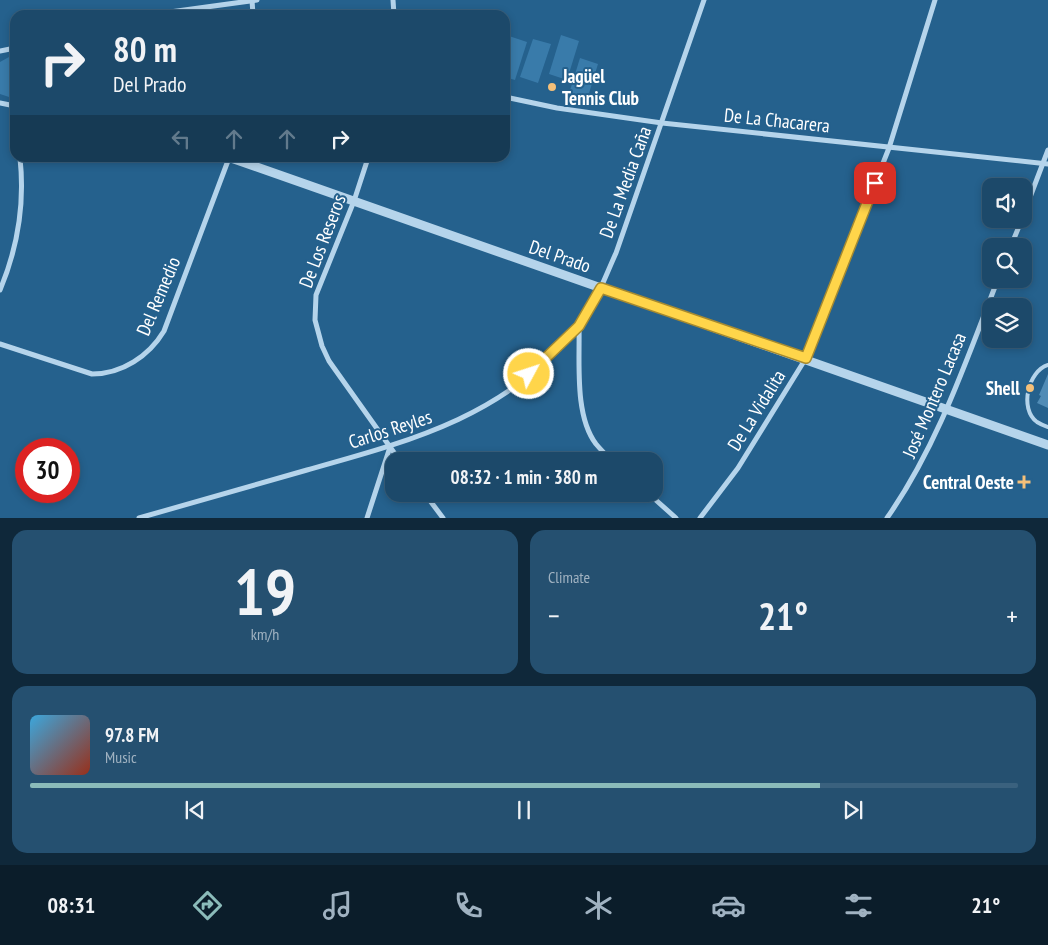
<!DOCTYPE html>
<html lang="en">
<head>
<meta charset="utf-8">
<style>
  :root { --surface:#1c496a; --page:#255070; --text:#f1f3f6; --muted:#a0b2c1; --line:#3a617e; --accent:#8bbbb9 }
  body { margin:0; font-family:"PT Sans Narrow",sans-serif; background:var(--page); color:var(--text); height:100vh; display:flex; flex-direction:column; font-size:19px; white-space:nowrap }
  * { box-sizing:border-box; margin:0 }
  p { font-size:16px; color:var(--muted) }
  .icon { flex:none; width:28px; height:28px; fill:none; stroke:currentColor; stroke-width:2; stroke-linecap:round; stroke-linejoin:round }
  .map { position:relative; height:518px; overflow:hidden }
  .sheet { display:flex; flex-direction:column; gap:12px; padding:12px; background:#0f283a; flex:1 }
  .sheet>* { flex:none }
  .banner { position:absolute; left:10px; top:10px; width:500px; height:152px; border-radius:15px; box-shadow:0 2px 8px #0003,0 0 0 1px var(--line); background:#1c496a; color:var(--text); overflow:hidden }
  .fabs { position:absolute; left:982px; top:178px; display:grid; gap:10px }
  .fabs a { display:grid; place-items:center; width:50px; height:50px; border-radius:10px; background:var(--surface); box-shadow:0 2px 8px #0003,0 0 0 1px var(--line); font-size:25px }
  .speed { position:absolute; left:15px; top:438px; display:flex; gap:10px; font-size:25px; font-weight:700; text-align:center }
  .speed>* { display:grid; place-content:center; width:65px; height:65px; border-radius:50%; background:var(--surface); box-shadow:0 2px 8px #0003,0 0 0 1px var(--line); line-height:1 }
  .speed .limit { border:8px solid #d22; background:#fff; color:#111 }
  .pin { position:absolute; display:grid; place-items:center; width:42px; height:42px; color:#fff; margin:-21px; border-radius:10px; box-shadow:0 2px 8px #0006 }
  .me { position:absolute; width:55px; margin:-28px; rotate:50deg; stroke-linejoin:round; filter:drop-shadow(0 0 4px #0008) }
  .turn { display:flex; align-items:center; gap:18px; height:105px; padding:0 20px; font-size:22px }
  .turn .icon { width:65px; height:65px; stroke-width:2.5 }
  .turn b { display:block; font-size:35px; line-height:42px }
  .lanes { display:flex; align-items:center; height:48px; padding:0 20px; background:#0003; justify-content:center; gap:25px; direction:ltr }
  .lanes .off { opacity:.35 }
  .big { font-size:38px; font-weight:600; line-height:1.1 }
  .sheet .card { flex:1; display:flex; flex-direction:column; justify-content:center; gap:8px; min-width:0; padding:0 18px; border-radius:15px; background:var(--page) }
  .sheet .dial { align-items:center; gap:0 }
  .dial b { font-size:65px; line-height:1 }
  .song { display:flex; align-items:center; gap:15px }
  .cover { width:60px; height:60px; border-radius:8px; background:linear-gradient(135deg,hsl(200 70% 55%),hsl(10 70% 35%)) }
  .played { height:5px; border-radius:2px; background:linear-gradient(90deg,var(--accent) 80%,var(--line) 80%) }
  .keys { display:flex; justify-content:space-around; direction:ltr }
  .heat { display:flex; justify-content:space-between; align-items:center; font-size:28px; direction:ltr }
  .sheet .tiles { flex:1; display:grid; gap:12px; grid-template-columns:1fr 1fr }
  .card:last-child { grid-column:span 2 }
  .trip { position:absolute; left:385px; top:452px; width:278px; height:50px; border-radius:15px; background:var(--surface); box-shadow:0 2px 8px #0003,0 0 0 1px var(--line); font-weight:600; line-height:50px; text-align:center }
  .dock { display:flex; height:80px; justify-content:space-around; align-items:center; background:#0b1d2a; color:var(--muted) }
  .dock .icon { width:35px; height:35px }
  .dock .active { color:var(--accent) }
  .dock b { font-size:22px; color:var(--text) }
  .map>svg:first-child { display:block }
</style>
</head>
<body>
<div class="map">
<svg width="1048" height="518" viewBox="0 0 1048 518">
  <rect width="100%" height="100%" fill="#25618d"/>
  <g fill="#397baa">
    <polygon points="561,35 579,41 567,80 549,74"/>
    <polygon points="509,36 527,42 515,80 505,77 505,50"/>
    <polygon points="533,39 551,44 538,83 520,77"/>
    <polygon points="9,57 15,57 15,99 0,94 0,62"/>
    <polygon points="580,58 598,64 586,103 568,97"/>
  </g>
  <polygon fill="#518cb6" points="1048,374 1048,408 1037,403 1041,396 1039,395"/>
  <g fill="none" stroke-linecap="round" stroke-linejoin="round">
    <path stroke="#b5d4eb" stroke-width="4" d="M1048 365C1028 371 1019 409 1037 422 1040 424 1045 426 1048 427"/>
    <g stroke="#b5d4eb" stroke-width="5">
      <polyline points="252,0 253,15"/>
      <polyline points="393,0 394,15"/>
      <polyline points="148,15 257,0"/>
      <polyline points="0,51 15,48"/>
      <polyline points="505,97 557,108 662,123 1048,164"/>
      <polyline points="0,103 15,106"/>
      <polyline points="368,158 354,201 316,295 315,320 322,346 329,361 400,461"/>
      <polyline points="1024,213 1048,150"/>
      <polyline points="1011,246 1022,219"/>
      <path d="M0 290C18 247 25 204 20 158"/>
      <path d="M579 326C580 361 574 415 596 444 601 450 607 456 612 461"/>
      <path d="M0 344 92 374C122 374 149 356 164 331L229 158"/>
      <polyline points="425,494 443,518"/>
      <polyline points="649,494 676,518"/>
      <path d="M139 518C195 502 251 486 307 470 411 441 507 416 578 327 595 306 605 277 616 253L704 0"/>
      <polyline points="367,518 390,447"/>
      <polyline points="700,518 738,468 806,358 889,148 935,0"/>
      <path d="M887 518C938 445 966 361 998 279"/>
    </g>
    <polyline stroke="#b5d4eb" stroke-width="9" points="231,158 1048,445"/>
  </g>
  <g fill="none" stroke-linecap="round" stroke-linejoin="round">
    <defs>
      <polyline id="route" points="529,374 579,326 601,288 806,358 875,183"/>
    </defs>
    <use href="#route" stroke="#a68a30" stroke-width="12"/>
    <use href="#route" stroke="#ffd54a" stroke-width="9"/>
  </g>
  <g fill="#f5c079" stroke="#25618d" stroke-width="2">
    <circle cx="552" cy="87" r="5"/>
    <circle cx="1030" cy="388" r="5"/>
    <path d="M1021.5 474.5h5v5h5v5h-5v5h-5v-5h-5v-5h5z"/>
  </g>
  <g text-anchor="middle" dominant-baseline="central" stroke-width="4" stroke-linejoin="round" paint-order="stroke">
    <g font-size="19" font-weight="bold" fill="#fff" stroke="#25618d" text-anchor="end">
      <text x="562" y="76" text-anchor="start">Jagüel<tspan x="562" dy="22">Tennis Club</tspan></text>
      <text x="1020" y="388">Shell</text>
      <text x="1014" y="482">Central Oeste</text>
    </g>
    <g font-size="19" fill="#fff" stroke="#25618d">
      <text transform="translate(777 120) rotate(6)">De La Chacarera</text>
      <text transform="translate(625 182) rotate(-70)">De La Media Caña</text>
      <text transform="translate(322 241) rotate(-69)">De Los Reseros</text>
      <text transform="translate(560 256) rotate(19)">Del Prado</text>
      <text transform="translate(158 296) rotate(-67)">Del Remedio</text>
      <text transform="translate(934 395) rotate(-67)">José Montero Lacasa</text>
      <text transform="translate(756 410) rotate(-58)">De La Vidalita</text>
      <text transform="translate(390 429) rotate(-18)">Carlos Reyles</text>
    </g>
  </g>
</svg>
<div class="fabs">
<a><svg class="icon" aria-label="sound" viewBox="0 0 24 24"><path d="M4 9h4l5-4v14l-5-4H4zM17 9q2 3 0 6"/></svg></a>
<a><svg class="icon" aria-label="search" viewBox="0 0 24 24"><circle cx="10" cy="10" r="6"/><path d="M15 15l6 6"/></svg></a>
<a><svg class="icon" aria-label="layers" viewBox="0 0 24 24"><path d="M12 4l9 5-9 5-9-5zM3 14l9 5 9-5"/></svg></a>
</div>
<div class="speed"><div class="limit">30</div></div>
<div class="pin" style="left:875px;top:183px;background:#d93025"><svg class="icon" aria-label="arrive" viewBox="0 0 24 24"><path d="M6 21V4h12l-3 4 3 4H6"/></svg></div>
<svg class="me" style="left:529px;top:374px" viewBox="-20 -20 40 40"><circle r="17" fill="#ffd54a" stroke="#fff" stroke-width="3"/><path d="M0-11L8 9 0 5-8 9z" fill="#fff"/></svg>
<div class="trip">08:32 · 1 min · 380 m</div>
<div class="banner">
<div class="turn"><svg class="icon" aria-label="right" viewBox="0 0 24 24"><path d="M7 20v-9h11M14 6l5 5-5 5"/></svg><div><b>80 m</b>Del Prado</div></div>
<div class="lanes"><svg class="icon off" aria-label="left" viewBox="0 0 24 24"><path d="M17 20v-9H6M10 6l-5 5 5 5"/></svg><svg class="icon off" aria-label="ahead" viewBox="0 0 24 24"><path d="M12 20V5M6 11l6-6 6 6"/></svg><svg class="icon off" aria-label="ahead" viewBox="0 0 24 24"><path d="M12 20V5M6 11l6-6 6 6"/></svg><svg class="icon" aria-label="right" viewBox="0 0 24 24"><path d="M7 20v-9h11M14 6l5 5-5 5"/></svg></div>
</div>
</div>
<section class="sheet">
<div class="tiles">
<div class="card dial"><b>19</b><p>km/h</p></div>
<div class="card"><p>Climate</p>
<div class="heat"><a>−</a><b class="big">21°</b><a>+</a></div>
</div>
<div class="card">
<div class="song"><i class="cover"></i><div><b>97.8 FM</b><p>Music</p></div></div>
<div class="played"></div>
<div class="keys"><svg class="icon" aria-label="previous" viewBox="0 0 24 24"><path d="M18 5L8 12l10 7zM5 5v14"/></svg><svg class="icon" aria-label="pause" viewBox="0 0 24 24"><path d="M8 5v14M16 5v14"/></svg><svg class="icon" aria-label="next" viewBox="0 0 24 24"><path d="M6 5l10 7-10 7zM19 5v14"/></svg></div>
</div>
</div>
</section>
<nav class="dock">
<b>08:31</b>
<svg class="icon active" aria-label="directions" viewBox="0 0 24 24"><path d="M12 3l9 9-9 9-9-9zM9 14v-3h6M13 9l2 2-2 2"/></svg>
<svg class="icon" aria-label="music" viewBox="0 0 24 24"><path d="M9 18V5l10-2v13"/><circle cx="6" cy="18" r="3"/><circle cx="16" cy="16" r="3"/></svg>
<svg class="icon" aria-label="phone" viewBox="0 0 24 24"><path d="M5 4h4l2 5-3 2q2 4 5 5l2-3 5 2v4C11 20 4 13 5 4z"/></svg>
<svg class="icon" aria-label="climate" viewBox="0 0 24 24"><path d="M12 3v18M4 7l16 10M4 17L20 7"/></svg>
<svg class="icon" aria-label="car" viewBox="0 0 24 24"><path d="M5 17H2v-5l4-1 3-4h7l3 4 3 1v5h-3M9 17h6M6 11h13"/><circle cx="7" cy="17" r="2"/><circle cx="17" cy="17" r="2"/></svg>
<svg class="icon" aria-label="filters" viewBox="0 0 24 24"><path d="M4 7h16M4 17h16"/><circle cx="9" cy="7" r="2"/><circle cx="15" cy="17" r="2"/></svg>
<b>21°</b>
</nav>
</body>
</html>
